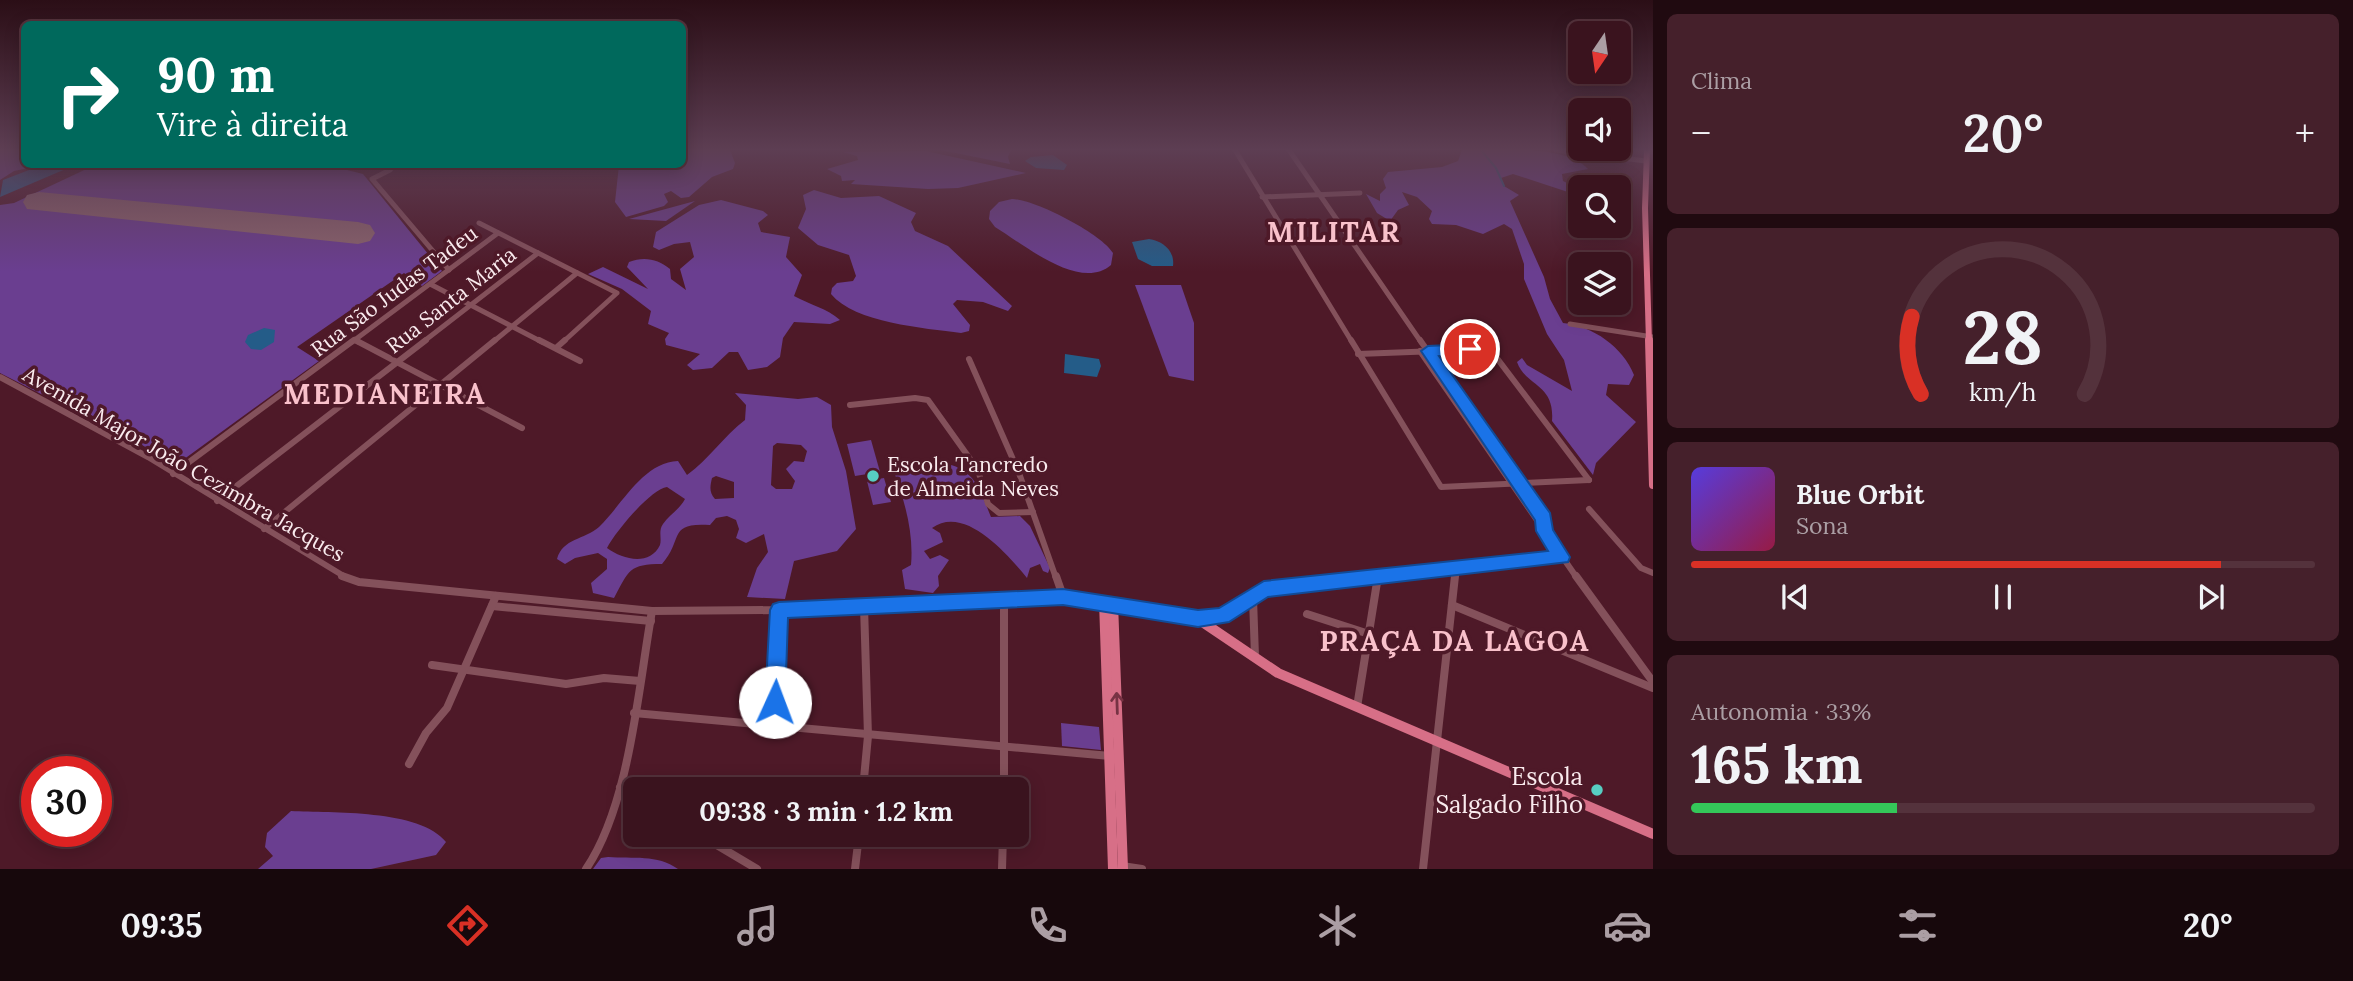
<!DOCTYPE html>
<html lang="pt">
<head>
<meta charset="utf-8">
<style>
  :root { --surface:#3a131e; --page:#45202b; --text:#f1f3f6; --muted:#ab9ea4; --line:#54323c; --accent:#d93025 }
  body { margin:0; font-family:Lora,serif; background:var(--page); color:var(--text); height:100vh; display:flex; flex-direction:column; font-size:26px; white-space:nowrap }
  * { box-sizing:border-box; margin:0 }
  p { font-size:23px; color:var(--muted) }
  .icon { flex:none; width:38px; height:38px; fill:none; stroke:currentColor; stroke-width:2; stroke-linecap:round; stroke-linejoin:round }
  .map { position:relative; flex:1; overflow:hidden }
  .side { display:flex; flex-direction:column; gap:14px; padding:14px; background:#200a10; width:700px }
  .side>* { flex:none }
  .banner { position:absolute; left:21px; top:21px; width:665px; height:147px; border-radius:10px; box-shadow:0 4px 18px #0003,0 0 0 2px var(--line); background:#00695c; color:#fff; overflow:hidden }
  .needle { width:46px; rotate:193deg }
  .buttons { position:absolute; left:1568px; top:21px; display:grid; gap:14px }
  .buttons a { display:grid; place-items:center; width:63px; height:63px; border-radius:10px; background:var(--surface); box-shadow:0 4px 18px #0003,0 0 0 2px var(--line); font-size:35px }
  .speed { position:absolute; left:21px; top:756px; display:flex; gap:14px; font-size:35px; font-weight:700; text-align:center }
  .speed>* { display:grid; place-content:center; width:91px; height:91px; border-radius:50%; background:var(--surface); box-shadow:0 4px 18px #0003,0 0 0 2px var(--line); line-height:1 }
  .speed .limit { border:10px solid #d22; background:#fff; color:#111 }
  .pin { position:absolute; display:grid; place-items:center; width:60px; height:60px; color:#fff; margin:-30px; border:4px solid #fff; border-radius:50%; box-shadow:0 2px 7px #0007 }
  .me { position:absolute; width:77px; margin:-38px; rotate:2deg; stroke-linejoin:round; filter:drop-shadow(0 0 5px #0008) }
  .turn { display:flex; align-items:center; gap:24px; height:147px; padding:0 21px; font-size:32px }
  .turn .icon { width:91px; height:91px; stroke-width:2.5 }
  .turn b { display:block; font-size:49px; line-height:60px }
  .big { font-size:52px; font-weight:700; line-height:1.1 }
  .side .card { flex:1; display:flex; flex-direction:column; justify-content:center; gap:10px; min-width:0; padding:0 24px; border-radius:10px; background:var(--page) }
  .side .dial { align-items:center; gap:0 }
  .dial svg { height:182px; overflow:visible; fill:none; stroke:var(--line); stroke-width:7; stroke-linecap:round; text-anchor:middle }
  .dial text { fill:var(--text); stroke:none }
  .song { display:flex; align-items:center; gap:21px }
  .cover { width:84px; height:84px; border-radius:10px; background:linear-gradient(135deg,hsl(250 70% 55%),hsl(340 70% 35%)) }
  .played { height:7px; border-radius:4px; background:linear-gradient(90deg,var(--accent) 85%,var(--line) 85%) }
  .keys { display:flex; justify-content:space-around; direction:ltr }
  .heat { display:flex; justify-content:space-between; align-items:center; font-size:38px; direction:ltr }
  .charge { height:10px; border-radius:5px; background:linear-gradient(90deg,#34c759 33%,var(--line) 0) }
  .trip { position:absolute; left:623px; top:777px; width:406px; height:70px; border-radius:10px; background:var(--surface); box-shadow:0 4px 18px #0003,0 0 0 2px var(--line); font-weight:700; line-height:70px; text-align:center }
  .tabs { display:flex; height:112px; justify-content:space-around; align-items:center; background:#17080c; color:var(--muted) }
  .tabs .icon { width:49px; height:49px }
  .tabs .active { color:var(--accent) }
  .tabs b { font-size:32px; color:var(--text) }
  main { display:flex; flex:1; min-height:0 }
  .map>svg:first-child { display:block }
</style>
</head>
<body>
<main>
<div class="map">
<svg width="1653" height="869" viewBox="0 0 1653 869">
  <rect width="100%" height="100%" fill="#4e1928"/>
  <g fill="#6a3e90" fill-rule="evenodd">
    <polygon points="0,150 24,150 24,164 33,167 14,171 0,180"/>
    <polygon points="683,150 730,150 735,163 733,169 712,177 689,197 681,198 671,191 664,194 668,202 664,206 626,217 615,202 619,165 682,164"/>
    <polygon points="941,150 1011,150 1008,157 1010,164"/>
    <path d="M1462 150C1495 150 1564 144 1588 169L1562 174 1563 181 1579 189 1580 196 1513 174 1501 178 1504 186 1519 195 1510 201 1544 277 1550 299 1563 323C1593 326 1623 347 1634 375L1629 385 1608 384 1606 395 1636 422 1596 463 1593 475 1552 421C1555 383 1526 387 1517 362L1522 358 1527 365 1572 391 1564 360 1547 334 1524 279V264L1512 229 1504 224 1483 234 1456 225 1432 224 1429 219 1432 211 1417 197 1402 192 1409 205 1398 210 1390 221 1377 213 1366 194 1380 201V194L1386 188 1383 179 1388 172 1442 167 1458 161Z"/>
    <polygon points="926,151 1026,173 958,188 928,189 851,184 855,180 842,181 841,176 827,169 858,160 857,156 843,152"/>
    <polygon points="95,165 345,165 339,168 363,174 442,271 422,286 404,273 297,347 319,361 176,465 86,412 82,415 0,373 0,205 14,203"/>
    <path d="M814 190 841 198 879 196 916 213 911 222 915 231 948 246 1012 306 1008 311 983 302 957 300 953 304 970 325 969 331 961 333C924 328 855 323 831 294L832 288 837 283 853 281 856 276 849 255 818 245 798 228 806 209 803 195Z"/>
    <path d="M1012 199C1034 199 1102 234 1113 253L1111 265C1080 292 1023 244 995 227L989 219 990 211 999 202Z"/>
    <path d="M721 200 763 211 768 215 758 223 761 232 790 237 786 257 802 275 794 296C810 305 827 308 840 320L830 324 794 322 783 338 780 357 767 367 748 370 738 352H729L712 368 693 370 687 365 700 354 666 345 665 339 669 333 648 324 651 311 622 289 588 274 603 267 648 289 627 267 629 262C644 256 658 259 670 269L671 279 686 290 680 269 694 257 690 242 674 244 659 250 653 247 656 232 699 205Z"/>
    <polygon points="695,201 666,221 629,219"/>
    <polygon points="1135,285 1181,285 1194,323 1194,381 1169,376"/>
    <path d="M735 393 798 399 817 397 831 405 832 427 846 471 856 529 837 551 794 561 785 599 747 597 757 568 768 552 764 534 746 543 736 538 739 529 736 520 727 516 716 518 710 525C667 522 684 539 662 564 629 564 629 570 614 598L593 593 591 583 607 569V559L598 553 575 558 565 564 557 559C563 538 584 540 599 527 622 505 643 462 678 461L687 475C709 459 724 436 745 420L746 405ZM777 443 801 445 807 451 804 462 794 461 786 469 795 481 792 489H776L771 485 773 446ZM716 476 734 482V498L715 499C709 492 710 487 712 478ZM667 487 685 499C680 509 669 515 663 524 658 531 662 538 660 545 650 566 623 560 607 548 615 532 651 489 667 487Z"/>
    <polygon points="871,440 880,472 855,476 847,444"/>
    <path d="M941 463C974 467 979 488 991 517L1020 516 1030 526 1050 568 1048 573 1043 571 1040 564 1030 568 1027 578C1008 555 965 504 932 528L940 533 943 542 924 551 930 559 940 555 949 560 938 576 939 586 933 593 905 589 902 570 911 565C914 532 904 499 893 469Z"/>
    <polygon points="884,478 891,502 873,505 867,481"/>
    <polygon points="1061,723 1099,727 1101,750 1062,746"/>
    <path d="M291 811C331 813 420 809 446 842L436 855 371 869H258L273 856 265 847 267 833Z"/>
    <path d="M608 857C633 859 657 854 678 869H593L601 858Z"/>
  </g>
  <g fill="#245c88">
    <polygon points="1053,155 1067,165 1064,170 1036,168 1025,161 1031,157"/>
    <polygon points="42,165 75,165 0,197 3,180"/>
    <path d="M1149 239C1163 241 1175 251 1173 266H1152L1138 259 1132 242Z"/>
    <polygon points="264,328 275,330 274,342 261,350 251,349 245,342 248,335"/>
    <polygon points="1065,354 1099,359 1101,366 1097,377 1064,373"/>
  </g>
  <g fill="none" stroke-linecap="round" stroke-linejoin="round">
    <polyline stroke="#245c88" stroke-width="2" points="1481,150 1496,168 1504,186"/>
    <polygon fill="#8b646e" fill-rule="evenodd" points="39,192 358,222 370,225 375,233 370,241 358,244 27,209 23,202 27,195"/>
    <g stroke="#84515b" stroke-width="5">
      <polyline points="1235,150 1352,342"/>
      <polyline points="1289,150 1421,342"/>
      <polyline points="1556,150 1646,161"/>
      <polyline points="394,164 390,170 372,179 449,270"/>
      <polyline points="1262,197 1360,193"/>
      <polyline points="479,223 617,293 563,342"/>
      <polyline points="430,284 542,342"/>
      <polyline points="1570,324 1653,337"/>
      <polyline points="355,340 358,342"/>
      <polyline points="352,342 498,233"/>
      <polyline points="423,342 538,253"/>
      <polyline points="493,342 577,273"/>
    </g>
    <g stroke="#84515b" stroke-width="6">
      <polyline points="355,340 522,428"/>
      <polyline points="539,340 580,361"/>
      <polyline points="1351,340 1441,487 1589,480"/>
      <polyline points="1420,340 1543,518 1545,531"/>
      <polyline points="556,348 565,340"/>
      <polyline points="1420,351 1577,578"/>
      <polyline points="1358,354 1490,349 1589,480"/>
      <polyline points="969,359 1019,473 1056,578"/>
      <polyline points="0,377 148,457 347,578"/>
      <polyline points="850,405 915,398 928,400 978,470 988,504 999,513 1033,512"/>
      <polyline points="173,474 354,340"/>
      <polyline points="217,501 426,340"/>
      <polyline points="1589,509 1641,568 1653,573"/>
      <polyline points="264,529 495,340"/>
      <polyline points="1371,578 1561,557"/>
      <polyline points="1455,578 1456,569"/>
    </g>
    <g stroke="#84515b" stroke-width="8">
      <polyline points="342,576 359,582 652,611 779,610 1004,597 1063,596 1104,601"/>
      <polyline points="1056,576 1063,596"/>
      <polyline points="1576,576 1653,682"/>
      <polyline points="1004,597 1004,789"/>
      <polyline points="1253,598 1255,657"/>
      <polyline points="1452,605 1653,688"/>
      <polyline points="492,606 651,621"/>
      <polyline points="1307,614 1369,634"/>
      <polyline points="1200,618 1222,616 1264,589 1387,576"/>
      <polyline points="432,665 566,684 604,678 640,681"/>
      <polyline points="1357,707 1378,576"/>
      <polyline points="634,713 1110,756"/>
      <polyline points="775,725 779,610"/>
      <polyline points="409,764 426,733 447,708 496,596"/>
      <polyline points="620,787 635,796"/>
      <polyline points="863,789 868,736 864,606"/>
      <polyline points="700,835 757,869"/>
      <polyline points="1122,866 1142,869"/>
      <path d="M586 869C630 804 638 689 652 611"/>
      <polyline points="855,869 859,835"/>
      <polyline points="1002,869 1003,835"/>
      <polyline points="1423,869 1455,576"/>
    </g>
    <polyline stroke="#d76f87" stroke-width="6" points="1647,150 1645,208 1649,342"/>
    <polyline stroke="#d76f87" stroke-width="8" points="1649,340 1653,485"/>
    <g stroke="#d76f87" stroke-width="10">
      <polyline points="1113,603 1123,869"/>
      <polyline points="1113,869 1104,601 1198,619 1278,673 1653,834"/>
    </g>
  </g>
  <defs><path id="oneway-shaft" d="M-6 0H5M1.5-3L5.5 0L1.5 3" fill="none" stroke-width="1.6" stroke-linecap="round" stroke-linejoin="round" transform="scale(1.75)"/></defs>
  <use stroke="#734" href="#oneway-shaft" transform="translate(1117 703) rotate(-92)"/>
  <linearGradient id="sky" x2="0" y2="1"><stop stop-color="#2b0e16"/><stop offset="0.55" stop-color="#5d3e53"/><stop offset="1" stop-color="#5d3e53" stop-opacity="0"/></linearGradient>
  <rect width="1653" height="272" fill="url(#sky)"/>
  <polygon fill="#1a73e8" stroke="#114b97" stroke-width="2" points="1470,344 1477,349 1475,353 1439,356 1550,513 1553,530 1570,557 1568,562 1268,597 1229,622 1198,627 1063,605 788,618 785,702 782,709 775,711 768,709 765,702 770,610 773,604 779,602 1063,589 1198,610 1219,608 1264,581 1548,551 1536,531 1535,520 1421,351 1428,346"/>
  <g fill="#57cec2" stroke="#4e1928" stroke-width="2.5">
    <circle cx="873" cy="476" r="7"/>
    <circle cx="1597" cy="790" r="7"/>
  </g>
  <g text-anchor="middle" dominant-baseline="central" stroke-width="7" stroke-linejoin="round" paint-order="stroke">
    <g font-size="21" fill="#faebee" stroke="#4e1928">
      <text transform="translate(394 291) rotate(-37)">Rua São Judas Tadeu</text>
      <text transform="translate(451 300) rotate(-38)">Rua Santa Maria</text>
      <text transform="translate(184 464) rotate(30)">Avenida Major João Cezimbra Jacques</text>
    </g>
    <g font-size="21" fill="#faebee" stroke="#4e1928" text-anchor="start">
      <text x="887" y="464">Escola Tancredo<tspan x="887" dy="24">de Almeida Neves</tspan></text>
    </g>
    <g font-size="24" fill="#faebee" stroke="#4e1928" text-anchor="end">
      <text x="1583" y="776">Escola<tspan x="1583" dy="28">Salgado Filho</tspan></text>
    </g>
    <g font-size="28" font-weight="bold" letter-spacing="2" fill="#f9c1cb" stroke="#4e1928">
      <text x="1334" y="232">MILITAR</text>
      <text x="385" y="394">MEDIANEIRA</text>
      <text x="1455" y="641">PRAÇA DA LAGOA</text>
    </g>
  </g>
</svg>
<div class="buttons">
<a><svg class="needle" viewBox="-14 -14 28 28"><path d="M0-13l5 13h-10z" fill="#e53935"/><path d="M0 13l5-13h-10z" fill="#ab9ea4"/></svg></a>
<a><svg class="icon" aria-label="sound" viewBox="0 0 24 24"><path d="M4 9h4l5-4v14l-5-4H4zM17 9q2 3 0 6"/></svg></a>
<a><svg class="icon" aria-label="search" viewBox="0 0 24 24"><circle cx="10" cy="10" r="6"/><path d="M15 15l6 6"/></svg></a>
<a><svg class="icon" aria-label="layers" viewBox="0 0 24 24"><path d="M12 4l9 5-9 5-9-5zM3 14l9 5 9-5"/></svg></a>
</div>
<div class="speed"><div class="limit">30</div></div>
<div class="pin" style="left:1470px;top:349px;background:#d93025"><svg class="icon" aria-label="arrive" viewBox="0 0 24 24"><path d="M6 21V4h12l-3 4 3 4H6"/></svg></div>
<svg class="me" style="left:775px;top:702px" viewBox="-20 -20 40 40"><circle r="19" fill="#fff"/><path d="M0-13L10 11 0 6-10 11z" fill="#1a73e8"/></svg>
<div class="trip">09:38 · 3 min · 1.2 km</div>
<div class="banner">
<div class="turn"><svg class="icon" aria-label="right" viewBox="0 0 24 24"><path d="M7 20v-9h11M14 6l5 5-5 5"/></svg><div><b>90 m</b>Vire à direita</div></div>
</div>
</div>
<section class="side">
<div class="card"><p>Clima</p>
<div class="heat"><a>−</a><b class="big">20°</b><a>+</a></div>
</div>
<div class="card dial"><svg viewBox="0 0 100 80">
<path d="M14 69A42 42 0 1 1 86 69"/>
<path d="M14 69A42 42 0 0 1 10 35" stroke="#d93025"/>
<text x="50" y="56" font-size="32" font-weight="700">28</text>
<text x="50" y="72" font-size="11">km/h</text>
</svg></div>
<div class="card">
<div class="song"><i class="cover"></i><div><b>Blue Orbit</b><p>Sona</p></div></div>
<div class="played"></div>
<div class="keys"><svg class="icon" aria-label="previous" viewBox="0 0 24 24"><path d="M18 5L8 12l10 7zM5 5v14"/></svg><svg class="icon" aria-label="pause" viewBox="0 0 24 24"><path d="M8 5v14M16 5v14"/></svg><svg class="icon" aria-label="next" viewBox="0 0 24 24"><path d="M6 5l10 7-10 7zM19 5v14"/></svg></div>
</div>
<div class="card"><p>Autonomia · 33%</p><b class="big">165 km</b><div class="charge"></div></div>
</section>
</main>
<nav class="tabs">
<b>09:35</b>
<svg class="icon active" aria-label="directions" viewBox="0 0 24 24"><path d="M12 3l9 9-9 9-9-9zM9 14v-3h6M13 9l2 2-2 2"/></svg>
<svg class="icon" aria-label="music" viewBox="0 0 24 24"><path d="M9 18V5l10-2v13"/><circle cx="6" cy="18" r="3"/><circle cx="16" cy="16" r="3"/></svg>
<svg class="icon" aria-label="phone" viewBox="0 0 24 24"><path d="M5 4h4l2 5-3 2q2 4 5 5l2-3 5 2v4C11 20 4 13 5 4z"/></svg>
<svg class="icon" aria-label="climate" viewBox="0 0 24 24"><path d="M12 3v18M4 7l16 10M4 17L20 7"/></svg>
<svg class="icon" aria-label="car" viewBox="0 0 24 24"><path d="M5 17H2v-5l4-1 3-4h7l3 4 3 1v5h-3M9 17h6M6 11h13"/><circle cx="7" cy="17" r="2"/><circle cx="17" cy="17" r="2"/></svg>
<svg class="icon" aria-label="filters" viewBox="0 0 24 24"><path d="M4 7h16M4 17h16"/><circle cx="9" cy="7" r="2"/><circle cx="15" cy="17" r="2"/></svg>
<b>20°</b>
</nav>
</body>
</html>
